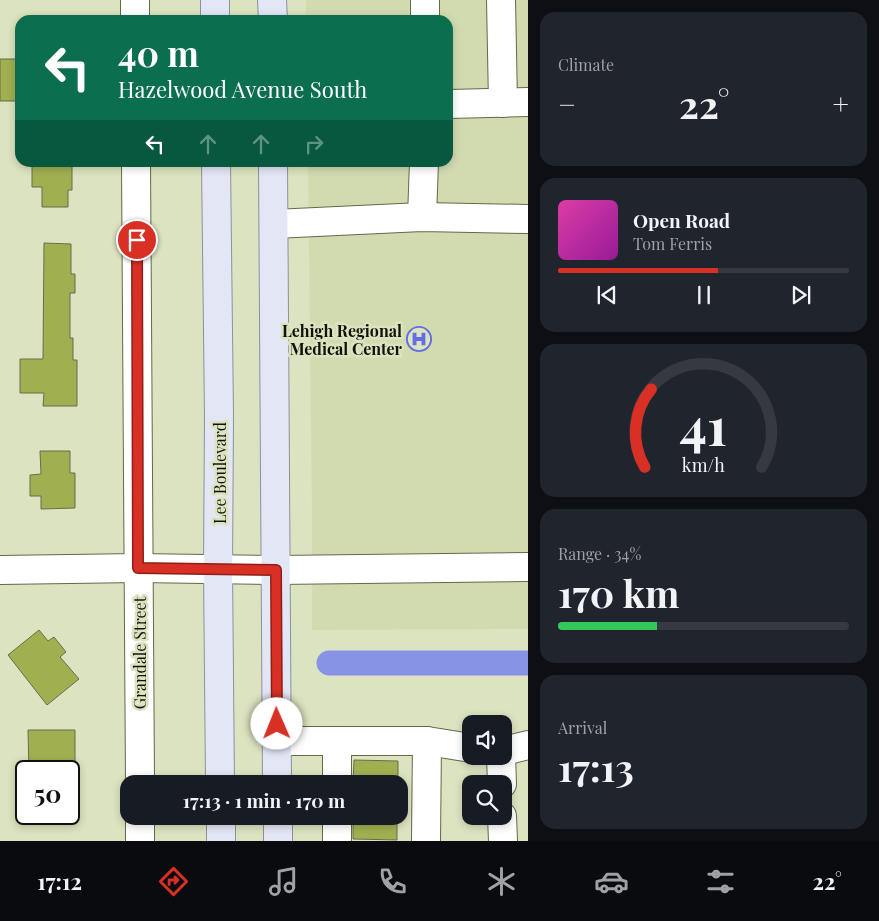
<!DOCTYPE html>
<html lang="en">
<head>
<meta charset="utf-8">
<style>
  :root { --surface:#171b24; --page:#20242c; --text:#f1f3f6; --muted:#9ea1a6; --line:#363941; --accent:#d93025 }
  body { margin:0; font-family:"Playfair Display",serif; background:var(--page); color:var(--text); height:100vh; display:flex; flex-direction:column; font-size:19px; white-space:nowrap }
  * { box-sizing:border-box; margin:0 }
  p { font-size:16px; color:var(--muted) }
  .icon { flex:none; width:28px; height:28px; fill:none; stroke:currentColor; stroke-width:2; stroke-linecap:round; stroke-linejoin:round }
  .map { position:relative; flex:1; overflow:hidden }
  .sheet { display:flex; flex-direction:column; gap:12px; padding:12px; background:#0d0f14; width:351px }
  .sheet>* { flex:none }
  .guide { position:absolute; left:15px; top:15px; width:438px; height:152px; border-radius:15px; box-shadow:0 2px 8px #0003; background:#0b6e4f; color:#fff; overflow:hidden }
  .fabs { position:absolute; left:462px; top:715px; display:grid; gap:10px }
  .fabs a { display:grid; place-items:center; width:50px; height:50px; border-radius:10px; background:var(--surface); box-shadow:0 2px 8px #0003; font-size:25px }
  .speed { position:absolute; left:15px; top:760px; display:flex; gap:10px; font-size:25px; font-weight:700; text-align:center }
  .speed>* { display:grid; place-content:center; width:65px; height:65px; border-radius:50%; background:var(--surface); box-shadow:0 2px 8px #0003; line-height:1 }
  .speed .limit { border:2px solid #111; border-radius:8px; background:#fff; color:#111 }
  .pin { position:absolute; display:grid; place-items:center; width:42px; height:42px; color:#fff; margin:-21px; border:2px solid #fff; border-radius:50%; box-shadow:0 1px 5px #0007 }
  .me { position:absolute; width:55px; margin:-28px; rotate:359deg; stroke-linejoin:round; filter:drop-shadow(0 0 4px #0008) }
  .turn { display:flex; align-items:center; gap:18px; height:105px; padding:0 20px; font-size:22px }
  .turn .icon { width:65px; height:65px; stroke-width:2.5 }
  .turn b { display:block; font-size:35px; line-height:42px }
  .lanes { display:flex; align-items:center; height:48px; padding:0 20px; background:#0003; justify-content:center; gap:25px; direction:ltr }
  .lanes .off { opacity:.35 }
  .big { font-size:38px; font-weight:700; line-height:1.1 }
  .sheet .card { flex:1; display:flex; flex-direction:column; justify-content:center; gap:8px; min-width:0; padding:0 18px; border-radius:15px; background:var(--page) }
  .sheet .dial { align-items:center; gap:0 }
  .dial svg { height:130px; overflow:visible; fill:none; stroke:var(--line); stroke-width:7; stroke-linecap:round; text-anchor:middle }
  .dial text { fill:var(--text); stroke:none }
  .song { display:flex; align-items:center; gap:15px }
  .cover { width:60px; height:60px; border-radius:8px; background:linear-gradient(135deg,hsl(320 70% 55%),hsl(300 70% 35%)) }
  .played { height:5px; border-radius:2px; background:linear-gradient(90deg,var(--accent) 55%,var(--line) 55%) }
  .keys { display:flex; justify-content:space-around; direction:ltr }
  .heat { display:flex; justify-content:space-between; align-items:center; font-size:28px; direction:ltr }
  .charge { height:8px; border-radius:4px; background:linear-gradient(90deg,#34c759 34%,var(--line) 0) }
  .trip { position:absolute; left:120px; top:775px; width:288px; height:50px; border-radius:15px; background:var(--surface); box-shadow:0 2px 8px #0003; font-weight:700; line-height:50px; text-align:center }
  .tabs { display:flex; height:80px; justify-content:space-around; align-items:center; background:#090b0e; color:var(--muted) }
  .tabs .icon { width:35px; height:35px }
  .tabs .current { color:var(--accent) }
  .tabs b { font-size:22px; color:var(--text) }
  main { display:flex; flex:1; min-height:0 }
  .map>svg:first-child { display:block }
</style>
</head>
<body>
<main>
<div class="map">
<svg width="528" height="841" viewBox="0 0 528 841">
  <rect width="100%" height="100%" fill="#dce3c0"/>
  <polygon fill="#d2dbb0" points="306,0 528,0 528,629 312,630 312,516 308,163 448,162 448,20 306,20"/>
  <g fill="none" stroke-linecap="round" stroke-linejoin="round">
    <polyline stroke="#8794e5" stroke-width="25" points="329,663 528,663"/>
  </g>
  <g fill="#a0b051" stroke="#676d4d">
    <rect x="0" y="59" width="20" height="42"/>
    <polygon points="32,162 72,162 72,190 68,190 68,207 42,207 42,187 32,187"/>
    <polygon points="44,243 71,244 71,274 75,274 75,293 70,293 70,338 73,338 73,360 77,360 77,406 43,406 44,393 20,393 20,359 43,359"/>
    <polygon points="40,451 70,451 70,473 75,473 75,508 41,509 41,496 30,496 30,475 41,474"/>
    <polygon points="39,630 48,641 54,637 66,652 60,657 79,679 47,705 8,655"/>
    <polygon points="28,730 75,730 75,771 29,771"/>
    <polygon points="354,760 398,761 398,784 353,784"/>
    <polygon points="353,816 397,816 397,840 353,839"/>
  </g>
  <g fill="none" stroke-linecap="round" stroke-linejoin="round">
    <defs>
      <g id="minor">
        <polyline points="135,0 135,20"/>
        <polyline points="425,0 425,20"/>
        <polyline points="501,0 503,103"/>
        <polyline points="448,104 528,102"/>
        <polyline points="136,162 140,784"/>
        <polyline points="422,217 424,162"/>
        <polyline points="274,224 422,217 528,219"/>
        <polyline points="0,570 138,568 276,570 528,567"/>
        <polyline points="277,741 427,741 426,841"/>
        <polyline points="337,741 337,784"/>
        <polyline points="427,741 471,748"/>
        <polyline points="504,751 528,745"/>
        <polyline points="501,756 502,784"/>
        <polyline points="140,816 140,841"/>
        <polyline points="337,816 337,841"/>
        <polyline points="502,816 503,841"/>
      </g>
      <g id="major">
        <polyline points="215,0 215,20"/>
        <polyline points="272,0 273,20"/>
        <polyline points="216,162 219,416 218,569 220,784"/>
        <polyline points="273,162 277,784"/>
        <polyline points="221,816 221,841"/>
        <polyline points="278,816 278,841"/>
      </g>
    </defs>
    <use href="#minor" stroke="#63694a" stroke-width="30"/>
    <use href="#major" stroke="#8d919d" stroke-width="30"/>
    <use href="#minor" stroke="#fff" stroke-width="28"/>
    <use href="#major" stroke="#e3e6f5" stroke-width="28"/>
  </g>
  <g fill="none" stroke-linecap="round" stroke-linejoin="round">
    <defs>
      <polyline id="route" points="137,240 138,568 276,570 277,724"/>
    </defs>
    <use href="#route" stroke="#8d1f18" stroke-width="12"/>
    <use href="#route" stroke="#d93025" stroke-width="9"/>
  </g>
  <defs>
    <symbol id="hospital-ring" viewBox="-11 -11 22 22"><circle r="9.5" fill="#dce3c0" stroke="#636de5" stroke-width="1.5"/><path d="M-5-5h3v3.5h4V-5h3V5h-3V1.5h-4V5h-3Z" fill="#636de5"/></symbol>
  </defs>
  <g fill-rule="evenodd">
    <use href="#hospital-ring" x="405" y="325" width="28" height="28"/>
  </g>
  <g text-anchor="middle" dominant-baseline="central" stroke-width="5" stroke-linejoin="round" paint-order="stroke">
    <g font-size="16" font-weight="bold" fill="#101206" stroke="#dce3c0" text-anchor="end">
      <text x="402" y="330">Lehigh Regional<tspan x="402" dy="18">Medical Center</tspan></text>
    </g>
    <g font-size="16" fill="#101206" stroke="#dce3c0">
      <text transform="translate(219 473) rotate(-90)">Lee Boulevard</text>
      <text transform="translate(139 653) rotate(-90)">Grandale Street</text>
    </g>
  </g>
</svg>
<div class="fabs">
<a><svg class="icon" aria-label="sound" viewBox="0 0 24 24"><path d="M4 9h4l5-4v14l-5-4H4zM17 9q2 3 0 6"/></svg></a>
<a><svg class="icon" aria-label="search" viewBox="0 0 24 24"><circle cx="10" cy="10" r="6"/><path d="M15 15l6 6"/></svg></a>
</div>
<div class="speed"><div class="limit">50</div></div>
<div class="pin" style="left:137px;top:240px;background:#d93025"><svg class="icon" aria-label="arrive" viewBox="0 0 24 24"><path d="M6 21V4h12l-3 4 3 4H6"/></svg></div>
<svg class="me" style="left:277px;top:724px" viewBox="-20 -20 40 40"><circle r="19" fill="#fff"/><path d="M0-13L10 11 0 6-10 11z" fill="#d93025"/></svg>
<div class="trip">17:13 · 1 min · 170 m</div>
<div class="guide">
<div class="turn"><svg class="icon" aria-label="left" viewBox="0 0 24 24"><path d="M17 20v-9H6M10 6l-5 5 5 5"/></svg><div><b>40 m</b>Hazelwood Avenue South</div></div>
<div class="lanes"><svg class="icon" aria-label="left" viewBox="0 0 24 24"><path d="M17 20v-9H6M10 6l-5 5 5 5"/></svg><svg class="icon off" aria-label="ahead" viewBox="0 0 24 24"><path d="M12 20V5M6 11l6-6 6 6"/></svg><svg class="icon off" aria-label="ahead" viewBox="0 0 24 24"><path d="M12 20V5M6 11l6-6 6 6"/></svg><svg class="icon off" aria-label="right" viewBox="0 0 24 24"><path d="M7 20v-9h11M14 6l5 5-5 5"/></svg></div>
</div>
</div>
<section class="sheet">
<div class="card"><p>Climate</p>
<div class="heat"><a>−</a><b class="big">22°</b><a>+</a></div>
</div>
<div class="card">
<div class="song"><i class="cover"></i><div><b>Open Road</b><p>Tom Ferris</p></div></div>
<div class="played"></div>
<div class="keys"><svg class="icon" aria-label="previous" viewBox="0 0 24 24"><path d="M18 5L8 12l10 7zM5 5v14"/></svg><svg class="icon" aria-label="pause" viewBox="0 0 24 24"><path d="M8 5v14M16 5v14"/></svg><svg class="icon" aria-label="next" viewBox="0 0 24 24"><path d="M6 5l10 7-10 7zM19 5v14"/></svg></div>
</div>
<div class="card dial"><svg viewBox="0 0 100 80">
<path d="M14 69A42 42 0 1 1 86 69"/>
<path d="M14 69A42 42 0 0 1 18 21" stroke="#d93025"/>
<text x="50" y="56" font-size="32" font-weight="700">41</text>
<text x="50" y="72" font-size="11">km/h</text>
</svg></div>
<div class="card"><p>Range · 34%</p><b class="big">170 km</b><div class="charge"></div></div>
<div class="card"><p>Arrival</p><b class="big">17:13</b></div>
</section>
</main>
<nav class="tabs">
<b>17:12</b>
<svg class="icon current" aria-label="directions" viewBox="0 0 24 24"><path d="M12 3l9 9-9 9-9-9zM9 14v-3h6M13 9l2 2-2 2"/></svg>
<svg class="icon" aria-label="music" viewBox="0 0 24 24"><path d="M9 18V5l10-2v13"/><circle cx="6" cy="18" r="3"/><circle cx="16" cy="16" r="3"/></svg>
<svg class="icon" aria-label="phone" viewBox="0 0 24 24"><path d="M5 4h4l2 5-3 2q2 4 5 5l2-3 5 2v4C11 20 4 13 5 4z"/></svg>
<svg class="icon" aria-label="climate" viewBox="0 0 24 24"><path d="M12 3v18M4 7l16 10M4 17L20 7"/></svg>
<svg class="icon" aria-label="car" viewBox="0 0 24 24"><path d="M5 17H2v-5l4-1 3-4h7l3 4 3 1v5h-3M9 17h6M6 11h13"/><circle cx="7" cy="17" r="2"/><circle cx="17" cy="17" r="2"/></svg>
<svg class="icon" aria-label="filters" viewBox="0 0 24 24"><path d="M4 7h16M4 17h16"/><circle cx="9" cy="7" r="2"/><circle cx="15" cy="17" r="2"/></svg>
<b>22°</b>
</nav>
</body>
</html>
